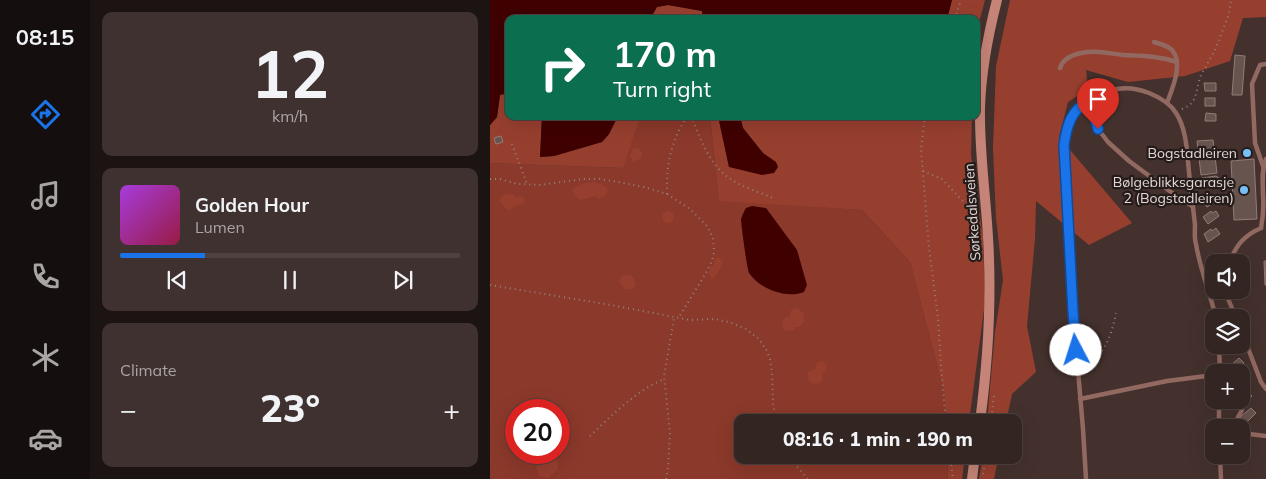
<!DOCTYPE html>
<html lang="en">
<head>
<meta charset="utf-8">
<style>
  :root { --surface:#332522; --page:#3e312f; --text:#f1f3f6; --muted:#a9a5a5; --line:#4e4240; --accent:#1a73e8 }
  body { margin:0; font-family:Mulish,sans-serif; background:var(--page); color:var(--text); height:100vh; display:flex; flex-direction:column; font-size:19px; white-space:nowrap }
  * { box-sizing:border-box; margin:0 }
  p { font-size:16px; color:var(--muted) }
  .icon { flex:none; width:28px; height:28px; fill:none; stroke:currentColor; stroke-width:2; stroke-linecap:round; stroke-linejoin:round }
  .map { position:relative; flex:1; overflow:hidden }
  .side { display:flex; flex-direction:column; gap:12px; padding:12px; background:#1c1413; width:400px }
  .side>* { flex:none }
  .top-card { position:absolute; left:15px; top:15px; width:475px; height:105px; border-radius:10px; box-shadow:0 5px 20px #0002,0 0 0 1px var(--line); background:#0b6e4f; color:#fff; overflow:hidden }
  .buttons { position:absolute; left:715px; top:254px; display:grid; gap:10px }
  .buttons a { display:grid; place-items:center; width:45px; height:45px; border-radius:10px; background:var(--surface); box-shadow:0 5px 20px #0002,0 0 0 1px var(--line); font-size:25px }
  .speed { position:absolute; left:15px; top:399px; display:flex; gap:10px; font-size:25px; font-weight:700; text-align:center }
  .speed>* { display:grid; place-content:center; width:65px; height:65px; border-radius:50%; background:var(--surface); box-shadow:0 5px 20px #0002,0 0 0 1px var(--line); line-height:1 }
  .speed .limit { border:8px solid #d22; background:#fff; color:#111 }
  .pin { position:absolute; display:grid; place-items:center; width:42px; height:42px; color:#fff; margin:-51px -21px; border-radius:50% 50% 50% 0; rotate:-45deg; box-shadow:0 0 5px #0007 }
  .pin .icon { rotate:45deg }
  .me { position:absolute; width:55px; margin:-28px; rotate:355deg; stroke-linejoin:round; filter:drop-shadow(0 0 4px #0008) }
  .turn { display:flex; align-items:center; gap:18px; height:105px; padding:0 25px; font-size:22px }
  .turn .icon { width:65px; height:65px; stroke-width:2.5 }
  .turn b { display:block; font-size:35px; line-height:42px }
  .big { font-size:38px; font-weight:800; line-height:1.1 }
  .side .card { flex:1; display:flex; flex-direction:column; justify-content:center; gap:8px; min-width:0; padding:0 18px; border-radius:10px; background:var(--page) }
  .side .dial { align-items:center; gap:0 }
  .dial b { font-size:65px; line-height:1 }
  .song { display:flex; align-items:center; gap:15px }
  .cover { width:60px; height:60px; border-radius:8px; background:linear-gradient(135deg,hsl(280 70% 55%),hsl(340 70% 35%)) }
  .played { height:5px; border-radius:2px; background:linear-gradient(90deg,var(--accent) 25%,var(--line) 25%) }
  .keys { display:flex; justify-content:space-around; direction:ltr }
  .heat { display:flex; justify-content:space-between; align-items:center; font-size:28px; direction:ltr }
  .trip { position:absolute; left:244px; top:414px; width:288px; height:50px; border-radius:10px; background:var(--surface); box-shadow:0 5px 20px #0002,0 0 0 1px var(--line); font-weight:800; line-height:50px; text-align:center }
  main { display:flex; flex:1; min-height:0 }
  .tabs { display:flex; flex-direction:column; width:90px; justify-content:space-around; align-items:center; background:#140f0e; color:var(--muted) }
  .tabs .icon { width:35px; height:35px }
  .tabs .selected { color:var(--accent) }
  .tabs b { font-size:22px; color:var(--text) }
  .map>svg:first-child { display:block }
</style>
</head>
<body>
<main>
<nav class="tabs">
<b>08:15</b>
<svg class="icon selected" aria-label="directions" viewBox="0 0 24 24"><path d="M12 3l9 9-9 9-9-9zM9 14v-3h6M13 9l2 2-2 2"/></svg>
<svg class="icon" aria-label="music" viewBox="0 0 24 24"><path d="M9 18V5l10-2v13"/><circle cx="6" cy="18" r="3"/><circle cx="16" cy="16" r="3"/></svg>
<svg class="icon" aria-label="phone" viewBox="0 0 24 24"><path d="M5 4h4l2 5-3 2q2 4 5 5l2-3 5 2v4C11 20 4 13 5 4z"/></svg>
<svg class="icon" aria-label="climate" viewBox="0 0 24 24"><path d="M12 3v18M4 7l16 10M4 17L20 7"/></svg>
<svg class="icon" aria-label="car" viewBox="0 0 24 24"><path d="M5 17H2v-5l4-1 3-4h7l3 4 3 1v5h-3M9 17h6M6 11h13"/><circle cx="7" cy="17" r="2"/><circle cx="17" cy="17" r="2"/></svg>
</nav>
<section class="side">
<div class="card dial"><b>12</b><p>km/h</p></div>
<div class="card">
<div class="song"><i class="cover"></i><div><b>Golden Hour</b><p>Lumen</p></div></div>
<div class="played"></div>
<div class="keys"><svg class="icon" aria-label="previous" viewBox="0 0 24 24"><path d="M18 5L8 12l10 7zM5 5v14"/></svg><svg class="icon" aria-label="pause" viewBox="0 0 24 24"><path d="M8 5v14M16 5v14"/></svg><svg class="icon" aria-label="next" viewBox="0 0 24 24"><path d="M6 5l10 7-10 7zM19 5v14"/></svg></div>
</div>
<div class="card"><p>Climate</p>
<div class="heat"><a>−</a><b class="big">23°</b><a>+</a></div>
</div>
</section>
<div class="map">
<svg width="776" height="479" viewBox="0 0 776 479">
  <rect width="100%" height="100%" fill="#44312d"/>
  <path fill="#8b392a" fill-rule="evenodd" d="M136 116H220L229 200 372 210 420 262 454 392 456 422H252V455H457L458 479H0V163L133 168ZM26 410H69V452H26Z"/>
  <g fill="#973f2f">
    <polygon points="462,0 495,0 488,26 486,43 486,19 457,19"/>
    <polygon points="520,0 776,0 776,17 753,18 740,61 695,76 638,82 596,70 598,89 578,102 569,137 642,223 599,245 546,201 545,239 537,326 546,372 522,394 516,422 497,422 505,332 513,280 506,218 503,148 506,66"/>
    <polygon points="178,5 212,11 213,19 160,19 167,7"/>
    <polygon points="19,93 19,116 52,116 50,157 64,156 112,142 119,134 128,116 150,116 133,168 0,163 0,125 7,117 10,95"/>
    <polygon points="220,116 228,116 239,167 286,163 273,153 253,128 250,116 482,116 481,155 493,238 495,302 479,422 456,422 454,392 420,262 372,210 229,201"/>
    <polygon points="149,148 152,153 151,158 143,162 140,156 143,149"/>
    <path d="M104 182 113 185 118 190 116 195 110 199 105 196 91 200 86 197 82 191C88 184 95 183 104 182Z"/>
    <polygon points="15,194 24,195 27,198 30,196 35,199 34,204 26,206 19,210 14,207 9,200"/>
    <circle cx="178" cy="217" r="6"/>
    <polygon points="229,257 233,263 225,277 221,278 219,273 221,267 224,265 225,259"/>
    <polygon points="140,275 144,279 146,285 142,289 135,289 129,282 132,276"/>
    <polygon points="308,308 313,313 314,321 310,327 305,327 304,330 294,331 292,324 294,318 300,317 301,310"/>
    <polygon points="333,361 337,365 336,370 332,374 333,379 330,383 323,384 317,378 318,372 325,370 327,363"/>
    <polygon points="69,443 73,445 71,454 65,457 68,462 67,470 58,478 49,476 46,467 48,459 55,455 54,453 69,452"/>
    <polygon points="457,455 475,455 472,479 458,479"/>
    <polygon points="493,455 509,455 504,479 489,479"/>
  </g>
  <g fill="#3f0000">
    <polygon points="0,0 462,0 457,19 213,19 212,11 178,5 167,7 160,19 19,19 19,93 10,95 7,117 0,125"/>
    <polygon points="52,116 128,116 119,134 112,142 64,156 50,157"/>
    <polygon points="228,116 250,116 253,128 273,153 286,162 288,167 284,173 272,175 239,167"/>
    <path d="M262 206 276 208 307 250 317 285 314 292C296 299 270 289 259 273 257 269 251 224 251 219 252 216 254 211 256 208Z"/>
  </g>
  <g fill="#68544f" stroke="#917b76">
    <polygon points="745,55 755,56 752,95 742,95"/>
    <polygon points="714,83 726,83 726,91 715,91"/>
    <rect x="715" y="98" width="10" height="8"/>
    <polygon points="716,113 726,114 726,121 715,121"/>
    <polygon points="11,136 13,142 6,144 4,138"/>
    <polygon points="723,140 727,173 711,175 707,141"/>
    <polygon points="764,159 767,219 744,220 741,161"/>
    <polygon points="726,176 729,178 729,181 721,183 721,186 713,187 711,179 712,178"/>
    <polygon points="720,194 721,196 725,194 728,200 717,207 712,200"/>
    <polygon points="721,211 722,213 726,211 729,216 718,224 713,217"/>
    <polygon points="726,228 730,234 718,242 714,234 721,229 722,231"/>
    <polygon points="774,261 776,261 776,285 775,285"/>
    <polygon points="749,358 754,363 745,372 739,367"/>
    <polygon points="754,374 759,379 751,387 751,376"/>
    <polygon points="757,391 762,396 753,406 747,400 751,400 751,395"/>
    <polygon points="761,408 766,413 756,423 750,417"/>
  </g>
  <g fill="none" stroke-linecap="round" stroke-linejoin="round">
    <g stroke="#92827e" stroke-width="2" stroke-dasharray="1 4" stroke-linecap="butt">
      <polyline points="465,19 471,0"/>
      <polyline points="692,109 700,105 705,98 710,77 725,50 739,14 741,0"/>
      <path d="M201 116C210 138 219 164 239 178 253 188 270 192 285 199"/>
      <polyline points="435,116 431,149 439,248 448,318 451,366 456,422"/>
      <polyline points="22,144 37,184"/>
      <polyline points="433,171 452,179 481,210 487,212"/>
      <polyline points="0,179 10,179 28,184 49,185 93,179 109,179 123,181 154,187 177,194 200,209 217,226 223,238 224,252 222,261 216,273 189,317"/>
      <path d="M177 194C176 164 181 142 197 116"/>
      <polyline points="0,285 121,305 200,320 225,319 239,322 256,329 269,339 277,351 280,359 282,373 283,403 286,422"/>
      <path d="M594 368C615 354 621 337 626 313"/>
      <polyline points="501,422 504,395"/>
      <path d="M100 436C119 418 150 387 175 379"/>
      <polyline points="298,455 303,462 318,479"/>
      <polyline points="460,455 463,479"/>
      <polyline points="493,474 497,455"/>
      <polyline points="176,479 178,467 180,433 174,376 184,318"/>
    </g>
    <g stroke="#926961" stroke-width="4.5">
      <path d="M664 42C670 44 677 45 682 50 694 63 682 89 677 103"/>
      <path d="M570 68C573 59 581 55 591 53 605 50 619 53 633 55 652 56 669 56 687 62"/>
      <polyline points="600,99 608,129 618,142 639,161 681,192 702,206"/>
      <polyline points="773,166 765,143 762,84 770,65 776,64"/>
      <path d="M771 228C773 217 774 206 773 195 773 183 771 171 776 159"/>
      <path d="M739 262C747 245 753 236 771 228"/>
      <polyline points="735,290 739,301 746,318"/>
      <polyline points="751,330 771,382 776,389"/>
      <polyline points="729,345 730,372"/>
      <polyline points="751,391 752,390"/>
      <polyline points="590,399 677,381 724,375"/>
      <polyline points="729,400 729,428"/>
      <polyline points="744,428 748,417 752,410"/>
      <polyline points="751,433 776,436"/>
      <polyline points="730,455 731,479"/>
      <path d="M596 479 593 429 583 312 574 154C575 125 581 108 608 95 624 87 642 86 659 93 669 97 680 103 686 113 697 130 697 153 699 172 701 190 703 207 705 225 705 231 704 238 706 244 710 269 720 293 726 318"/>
    </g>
    <g stroke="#c58477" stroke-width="10">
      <path d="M490 422C497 368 501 315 499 260 498 209 489 159 490 108 491 72 498 35 507 0"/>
      <polyline points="482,479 485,455"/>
    </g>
  </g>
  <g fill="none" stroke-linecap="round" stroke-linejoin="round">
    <defs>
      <path id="route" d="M586 350 583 312 574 145C577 124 581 111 600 99L608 129"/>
    </defs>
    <use href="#route" stroke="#114b97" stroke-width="12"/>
    <use href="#route" stroke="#1a73e8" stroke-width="9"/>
  </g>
  <g fill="#76c0f7" stroke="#241c1a" stroke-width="2">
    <circle cx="757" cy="153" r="5"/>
    <circle cx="754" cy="190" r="5"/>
  </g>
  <g text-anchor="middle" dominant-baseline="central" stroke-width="4.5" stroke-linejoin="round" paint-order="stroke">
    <g font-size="14" fill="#e4d7d4" stroke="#241c1a" text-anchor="end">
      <text x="747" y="153">Bogstadleiren</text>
      <text x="744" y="182">Bølgeblikksgarasje<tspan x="744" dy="16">2 (Bogstadleiren)</tspan></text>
    </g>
    <g font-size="14" fill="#e4d7d4" stroke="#241c1a">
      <text transform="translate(482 212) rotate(-94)">Sørkedalsveien</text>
    </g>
  </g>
</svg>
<div class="buttons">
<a><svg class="icon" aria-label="sound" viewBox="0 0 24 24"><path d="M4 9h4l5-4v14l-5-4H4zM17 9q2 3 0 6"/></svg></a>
<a><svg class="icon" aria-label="layers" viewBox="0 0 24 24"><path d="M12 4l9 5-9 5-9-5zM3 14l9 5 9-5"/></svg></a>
<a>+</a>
<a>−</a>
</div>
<div class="speed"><div class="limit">20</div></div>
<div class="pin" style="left:608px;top:129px;background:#d93025"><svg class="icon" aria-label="arrive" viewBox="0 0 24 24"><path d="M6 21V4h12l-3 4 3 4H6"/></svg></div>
<svg class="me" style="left:586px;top:350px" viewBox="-20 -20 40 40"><circle r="19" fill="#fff"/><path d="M0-13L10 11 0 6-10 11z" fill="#1a73e8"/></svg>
<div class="trip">08:16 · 1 min · 190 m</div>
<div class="top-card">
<div class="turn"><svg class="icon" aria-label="right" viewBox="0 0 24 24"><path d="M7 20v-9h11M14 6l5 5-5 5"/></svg><div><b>170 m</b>Turn right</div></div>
</div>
</div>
</main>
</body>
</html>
